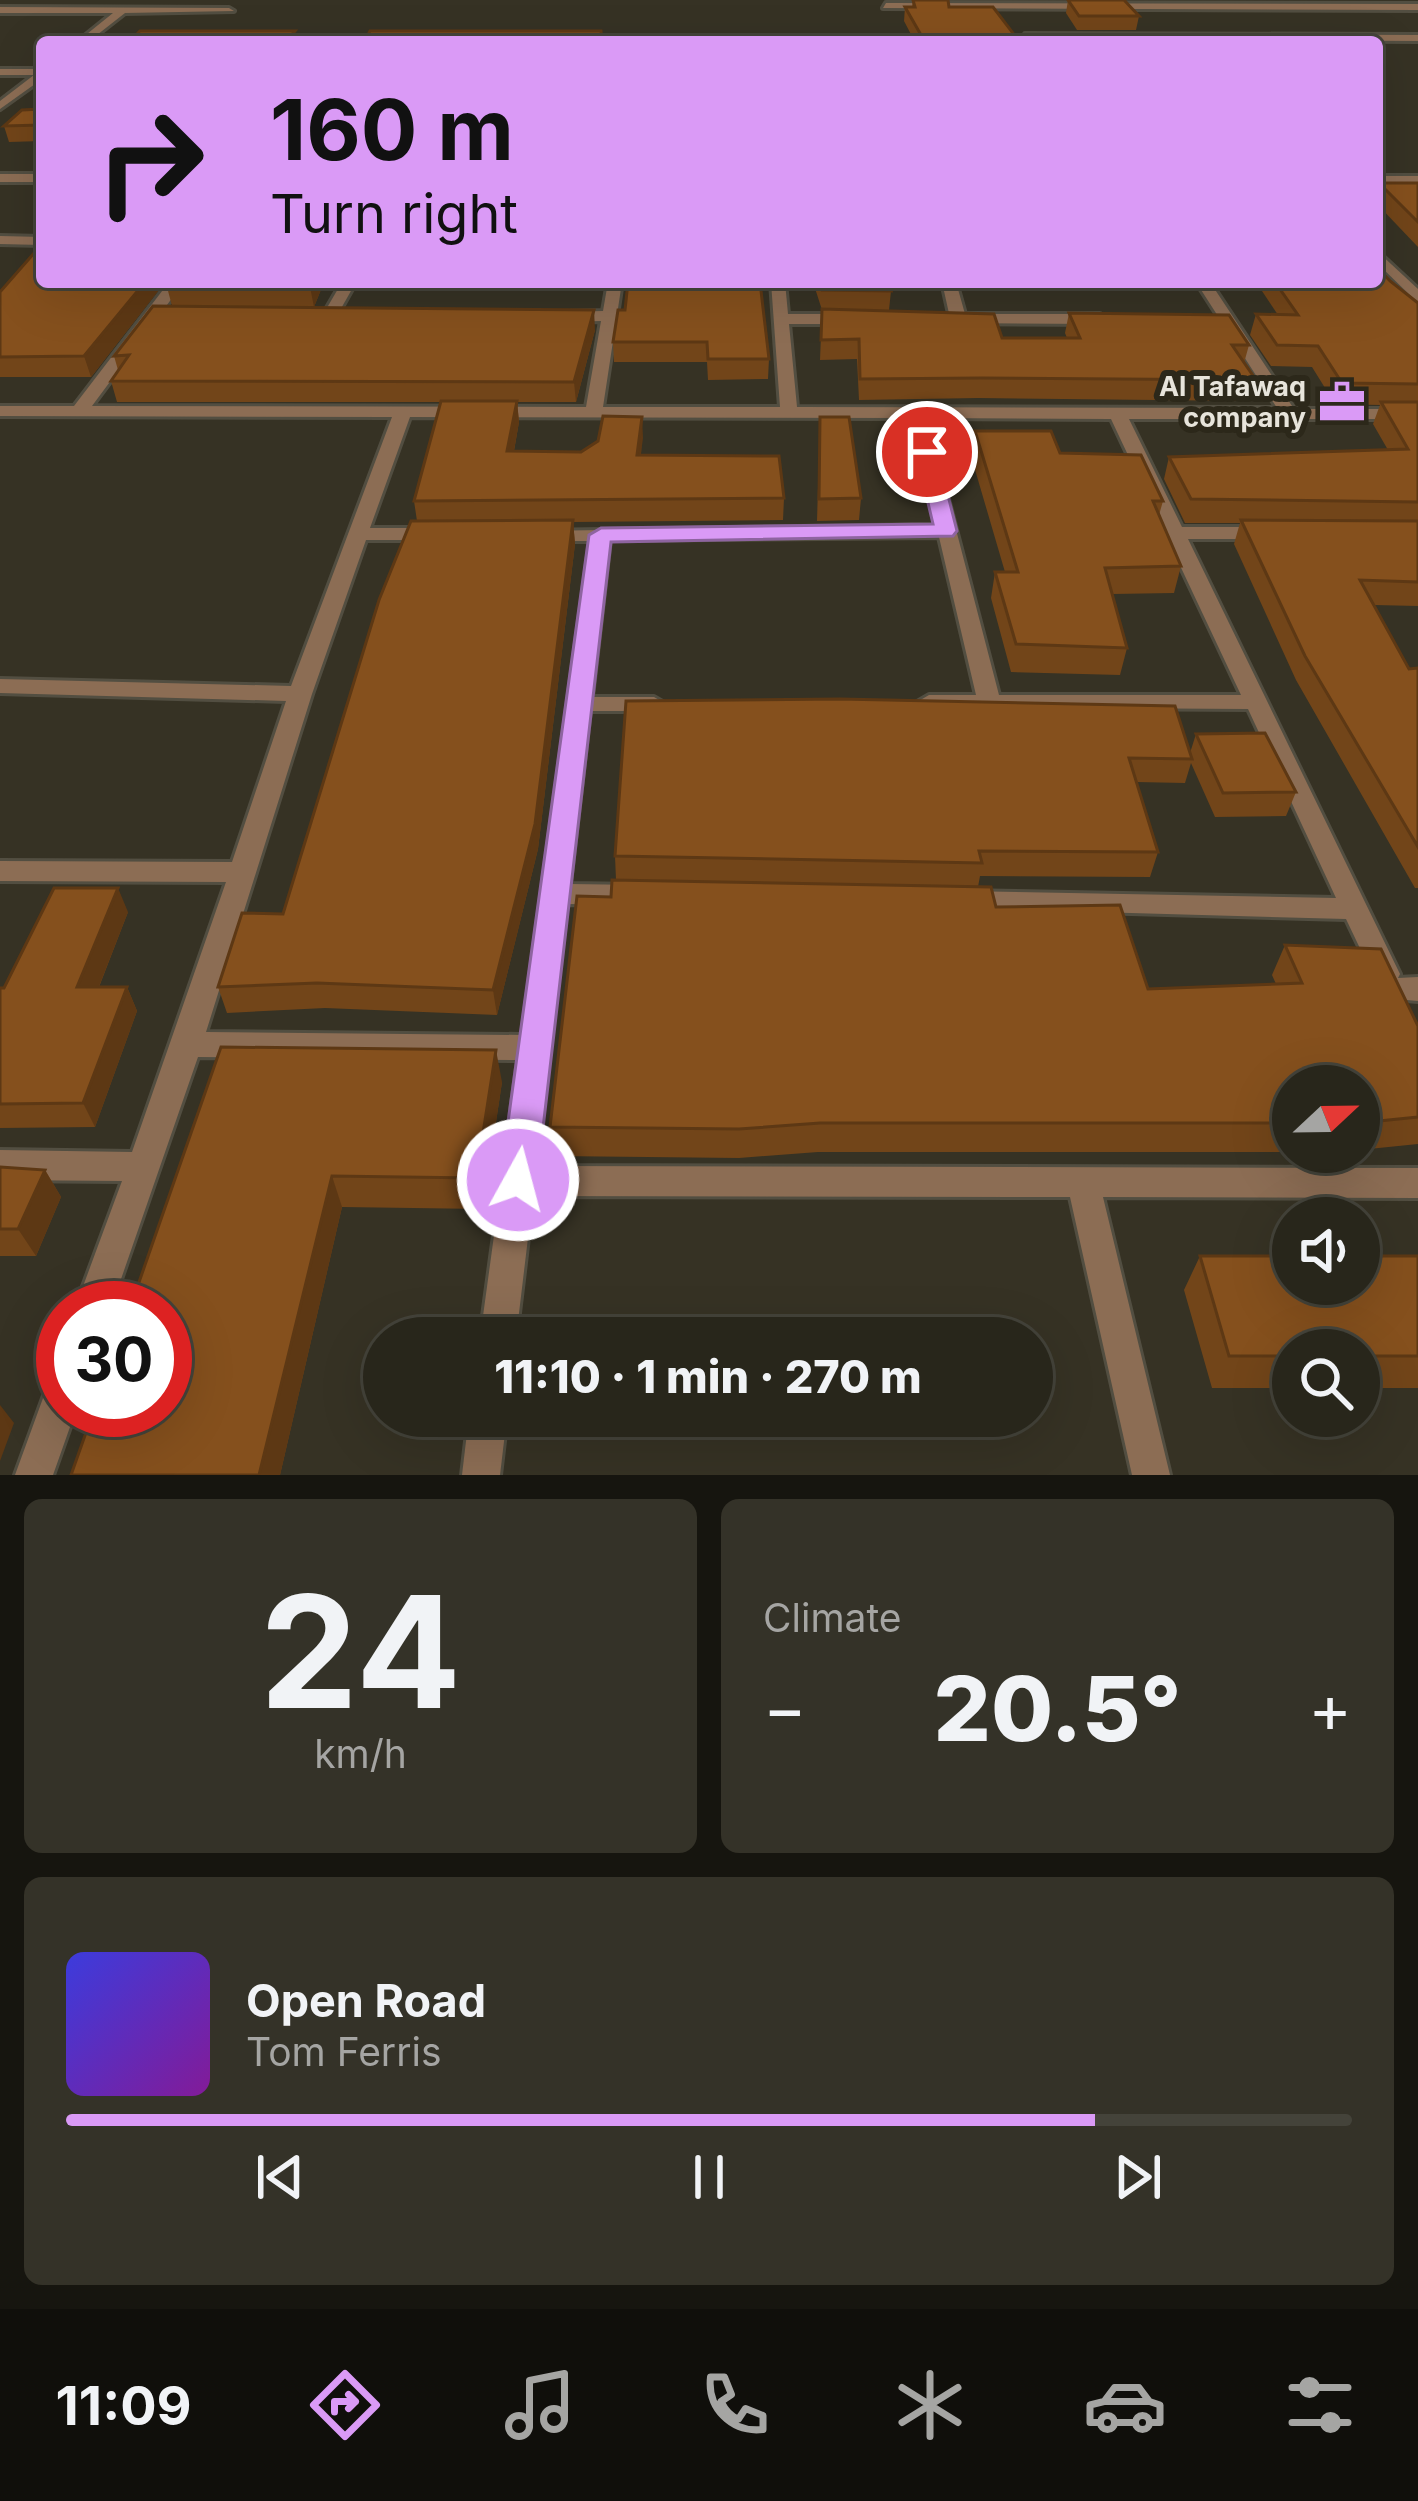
<!DOCTYPE html>
<html lang="en">
<head>
<meta charset="utf-8">
<style>
  :root { --surface:#28261b; --page:#343228; --text:#f1f3f6; --muted:#a5a5a3; --line:#44433a; --accent:#da9af6 }
  body { margin:0; font-family:Inter,sans-serif; background:var(--page); color:var(--text); height:100vh; display:flex; flex-direction:column; font-size:45px; white-space:nowrap }
  * { box-sizing:border-box; margin:0 }
  p { font-size:39px; color:var(--muted) }
  .icon { flex:none; width:66px; height:66px; fill:none; stroke:currentColor; stroke-width:2; stroke-linecap:round; stroke-linejoin:round }
  .map { position:relative; height:1475px; overflow:hidden }
  .drawer { display:flex; flex-direction:column; gap:24px; padding:24px; background:#16150f; flex:1 }
  .drawer>* { flex:none }
  .banner { position:absolute; left:36px; top:36px; width:1347px; height:252px; border-radius:12px; box-shadow:0 12px 48px #0002,0 0 0 3px var(--line); background:#da9af6; color:#111; overflow:hidden }
  .needle { width:78px; rotate:68deg }
  .tools { position:absolute; left:1272px; top:1065px; display:grid; gap:24px }
  .tools a { display:grid; place-items:center; width:108px; height:108px; border-radius:50%; background:var(--surface); box-shadow:0 12px 48px #0002,0 0 0 3px var(--line); font-size:60px }
  .speed { position:absolute; left:36px; top:1281px; display:flex; gap:24px; font-size:60px; font-weight:700; text-align:center }
  .speed>* { display:grid; place-content:center; width:156px; height:156px; border-radius:50%; background:var(--surface); box-shadow:0 12px 48px #0002,0 0 0 3px var(--line); line-height:1 }
  .speed .limit { border:18px solid #d22; background:#fff; color:#111 }
  .pin { position:absolute; display:grid; place-items:center; width:102px; height:102px; color:#fff; margin:-51px; border:6px solid #fff; border-radius:50%; box-shadow:0 3px 12px #0007 }
  .me { position:absolute; width:132px; margin:-66px; rotate:7deg; stroke-linejoin:round; filter:drop-shadow(0 0 9px #0008) }
  .turn { display:flex; align-items:center; gap:42px; height:252px; padding:0 36px; font-size:54px }
  .turn .icon { width:156px; height:156px; stroke-width:2.5 }
  .turn b { display:block; font-size:84px; line-height:102px }
  .big { font-size:90px; font-weight:800; line-height:1.1 }
  .drawer .card { flex:1; display:flex; flex-direction:column; justify-content:center; gap:18px; min-width:0; padding:0 42px; border-radius:18px; background:var(--page) }
  .drawer .dial { align-items:center; gap:0 }
  .dial b { font-size:156px; line-height:1 }
  .song { display:flex; align-items:center; gap:36px }
  .cover { width:144px; height:144px; border-radius:18px; background:linear-gradient(135deg,hsl(240 70% 55%),hsl(290 70% 35%)) }
  .played { height:12px; border-radius:6px; background:linear-gradient(90deg,var(--accent) 80%,var(--line) 80%) }
  .keys { display:flex; justify-content:space-around; direction:ltr }
  .heat { display:flex; justify-content:space-between; align-items:center; font-size:66px; direction:ltr }
  .drawer .tiles { flex:1; display:grid; gap:24px; grid-template-columns:1fr 1fr }
  .card:last-child { grid-column:span 2 }
  .trip { position:absolute; left:363px; top:1317px; width:690px; height:120px; border-radius:60px; background:var(--surface); box-shadow:0 12px 48px #0002,0 0 0 3px var(--line); font-weight:800; line-height:120px; text-align:center }
  .dock { display:flex; height:192px; justify-content:space-around; align-items:center; background:#100f0b; color:var(--muted) }
  .dock .icon { width:84px; height:84px }
  .dock .selected { color:var(--accent) }
  .dock b { font-size:54px; color:var(--text) }
  .map>svg:first-child { display:block }
</style>
</head>
<body>
<div class="map">
<svg width="1418" height="1475" viewBox="0 0 1418 1475">
  <rect width="100%" height="100%" fill="#363224"/>
  <g fill="none" stroke-linecap="round" stroke-linejoin="round">
    <defs>
      <g id="minor">
        <polygon points="886,3 1418,4 1418,10 883,8"/>
        <polygon points="0,7 229,8 234,11 125,13 88,42 77,42 113,13 0,13"/>
        <polygon points="1025,34 1418,35 1418,41 1022,39"/>
        <polygon points="266,37 393,37 398,40 262,42"/>
        <polygon points="572,37 900,37 905,40 568,42"/>
        <polygon points="0,69 42,69 42,79 0,109 0,101 34,75 0,75"/>
        <polygon points="0,236 42,237 42,245 0,244"/>
        <polygon points="1377,251 1418,289 1418,303 1377,263"/>
        <path d="M169 282H184L92 406 586 407 601 321 563 322 555 317 563 312 603 311 608 282H622L603 407H780L771 282H785L788 314H854L862 319 854 324H789L797 407 1277 408 1196 282H1210L1294 409H1418V419H1129L1182 527H1266L1276 533 1266 539H1188L1400 974 1398 978 1418 977V1001L1383 998 1378 990 1382 984 1376 982 1346 919 951 908 947 901 951 894 961 891 1336 898 1248 709 921 707 917 702 929 695H976L939 537 610 540 592 697H654L666 704 654 711H590L570 884 639 885 649 888 653 895 649 902 639 905 567 904 536 1166 1418 1168V1198L1103 1197 1170 1475H1132L1070 1197 533 1196 516 1338H480L518 1060 198 1057 111 1308H75L122 1181 0 1180V1150L132 1152 226 882 0 881V861L232 862 286 701 0 693V679L291 686 392 417 0 416V406H74ZM410 417 909 418 936 525 538 531V539L545 541H590L522 1035 206 1032 312 694 366 540H438L448 534 438 528H370ZM927 418 1111 419 1241 695H999Z"/>
        <polygon points="342,282 356,282 334,321 324,321 321,318"/>
        <polygon points="942,282 956,282 965,314 1100,314 1108,319 1100,324 958,323 950,318"/>
        <polygon points="63,1373 63,1410 76,1410 53,1475 15,1475 50,1379"/>
        <polygon points="469,1416 507,1416 500,1475 462,1475"/>
      </g>
      <g id="tertiary">
        <rect x="0" y="174" width="42" height="8"/>
        <rect x="1377" y="176" width="41" height="8"/>
      </g>
    </defs>
    <use href="#minor" stroke="#524e41" stroke-width="6"/>
    <use href="#tertiary" stroke="#524e41" stroke-width="6"/>
    <use href="#minor" fill="#8c6d54" fill-rule="evenodd"/>
    <use href="#tertiary" fill="#8c6d54" fill-rule="evenodd"/>
  </g>
  <g fill="#724519">
    <polygon points="913,0 949,7 1016,37 1015,42 915,42 904,21 905,7 912,7"/>
    <polygon points="1068,0 1139,16 1136,30 1077,30 1066,13"/>
    <polygon points="42,91 42,141 9,142 4,126 40,109"/>
    <polygon points="1379,183 1418,183 1418,247 1377,204"/>
    <polygon points="1390,281 1418,303 1418,606 1374,605 1409,669 1418,668 1418,888 1415,888 1296,680 1234,544 1240,523 1185,523 1164,479 1169,457 1388,450 1373,424 1380,405 1335,404 1312,367 1271,366 1250,335 1256,314 1278,315 1256,282"/>
    <polygon points="42,282 165,282 91,377 0,377 0,292"/>
    <polygon points="324,282 314,307 205,307 595,330 576,402 517,402 519,422 514,451 581,452 642,417 641,455 784,498 783,520 573,522 575,544 538,849 497,1015 325,1008 227,1013 218,987 283,914 417,521 414,501 440,402 117,402 111,381 118,370 114,356 172,306 167,287"/>
    <polygon points="813,282 887,282 891,291 889,310 1002,338 1067,338 1065,333 1069,313 1249,345 1244,363 1256,380 1250,401 978,398 859,400 857,359 820,360 822,310"/>
    <polygon points="618,310 769,359 768,379 708,380 707,362 614,362 613,342"/>
    <polygon points="820,417 861,498 859,520 817,521"/>
    <polygon points="975,431 1060,453 1163,501 1159,515 1181,566 1174,593 1112,594 1127,648 1120,675 1011,672 991,598 995,572 1005,572 971,456"/>
    <polygon points="626,701 1190,753 1196,734 1296,792 1286,816 1215,817 1191,763 1185,783 1136,782 1158,852 1150,877 980,876 978,887 996,907 1148,989 1276,984 1272,975 1285,945 1418,1026 1418,1144 1359,1150 1359,1086 1293,1086 1293,1152 818,1152 739,1158 554,1156 550,1127 616,880 615,856"/>
    <polygon points="128,912 99,987 127,987 137,1011 95,1127 0,1128 0,988 4,988"/>
    <polygon points="221,1047 502,1082 483,1209 342,1207 280,1475 71,1475"/>
    <polygon points="0,1167 45,1170 61,1197 36,1256 0,1256"/>
    <polygon points="1200,1256 1418,1256 1418,1388 1359,1388 1359,1350 1293,1350 1293,1388 1212,1388 1184,1290"/>
  </g>
  <g fill="#5d3814">
    <polygon points="295,31 297,42 286,42"/>
    <polygon points="145,282 165,282 91,377 84,356"/>
    <polygon points="312,282 324,282 314,307 310,287"/>
    <polygon points="594,310 595,330 576,402 574,382"/>
    <polygon points="517,401 519,422 510,473 507,451"/>
    <polygon points="642,417 643,438 638,476 637,455"/>
    <polygon points="573,520 575,544 538,849 497,1015 493,990"/>
    <polygon points="118,888 128,912 89,1012 77,987"/>
    <polygon points="127,987 137,1011 95,1127 83,1103"/>
    <polygon points="496,1050 502,1082 483,1209 476,1178"/>
    <polygon points="45,1170 61,1197 36,1256 18,1229"/>
    <polygon points="332,1176 342,1207 280,1475 259,1475"/>
    <polygon points="0,1405 14,1423 0,1461"/>
  </g>
  <g fill="#85501d" stroke="#5d3814" stroke-width="3">
    <polygon points="913,0 948,0 949,7 993,7 1016,37 971,38 974,42 925,42 905,7 915,7"/>
    <polygon points="1068,0 1124,0 1139,16 1079,16"/>
    <polygon points="140,31 295,31 286,42 129,42"/>
    <polygon points="370,31 601,31 602,42 364,42"/>
    <polygon points="42,91 42,125 4,126 22,110 40,109 38,95"/>
    <polygon points="1379,183 1418,183 1418,222"/>
    <polygon points="42,244 42,282 145,282 84,356 0,357 0,292"/>
    <polygon points="1377,267 1390,281 1418,303 1418,384 1342,383 1318,346 1277,345 1256,314 1298,315 1275,282 1377,282"/>
    <polygon points="170,282 312,282 310,287 167,287"/>
    <polygon points="628,282 760,282 769,359 708,359 707,342 613,342 618,310 625,310"/>
    <polygon points="819,282 887,282 891,291 822,290"/>
    <polygon points="153,306 594,310 574,382 111,381 129,355 114,356"/>
    <polygon points="822,309 994,314 1002,338 1080,338 1069,313 1229,315 1249,345 1232,345 1256,380 981,378 860,379 859,339 821,340"/>
    <polygon points="441,401 517,401 507,451 581,452 598,441 603,416 642,417 637,455 779,456 784,498 414,501"/>
    <polygon points="1381,402 1418,402 1418,502 1191,499 1169,457 1408,449"/>
    <polygon points="820,417 849,417 861,498 819,499"/>
    <polygon points="975,431 1051,431 1060,453 1141,455 1163,501 1153,501 1181,566 1105,568 1127,648 1016,644 995,572 1018,572"/>
    <polygon points="573,520 535,824 493,990 317,983 218,987 242,913 283,914 379,600 411,521"/>
    <polygon points="1241,520 1418,521 1418,582 1360,580 1409,669 1418,668 1418,847 1305,656"/>
    <polygon points="840,699 1175,706 1192,759 1129,758 1158,852 979,851 982,863 615,856 626,701"/>
    <polygon points="1265,733 1296,792 1223,793 1196,734"/>
    <polygon points="612,880 991,887 996,907 1120,905 1148,989 1302,983 1285,945 1381,949 1418,1026 1418,1117 1359,1123 1359,1086 1293,1086 1293,1123 820,1123 739,1129 550,1127 577,896 611,897"/>
    <polygon points="54,888 118,888 77,987 127,987 83,1103 0,1104 0,988 4,988"/>
    <polygon points="221,1047 496,1050 476,1178 332,1176 259,1475 71,1475 94,1410 165,1410 165,1308 130,1308"/>
    <polygon points="0,1167 45,1170 18,1229 0,1229"/>
    <polygon points="1200,1256 1293,1256 1293,1284 1359,1284 1359,1256 1418,1256 1418,1356 1359,1356 1359,1350 1293,1350 1293,1356 1229,1356"/>
  </g>
  <polygon fill="#da9af6" stroke="#8e64a0" stroke-width="3" points="927,446 937,452 957,531 953,536 611,542 537,1180 532,1192 518,1197 505,1192 500,1180 589,535 601,528 933,524 916,452"/>
  <defs>
    <symbol id="office-bare" viewBox="-9 -9 18 18"><path d="M-6-3h4V-5.5h4V-3h4V5H-6ZM-1-4.5V-3h2v-1.5ZM-6 0V1H6V0Z" fill="#da9af6" stroke="#2c281a" stroke-width="2.5" paint-order="stroke"/></symbol>
  </defs>
  <g fill-rule="evenodd">
    <use href="#office-bare" x="1309" y="369" width="66" height="66"/>
  </g>
  <g text-anchor="middle" dominant-baseline="central" stroke-width="12" stroke-linejoin="round" paint-order="stroke">
    <g font-size="27" font-weight="bold" fill="#e7e4db" stroke="#2c281a" text-anchor="end">
      <text x="1306" y="386">Al Tafawaq<tspan x="1306" dy="31">company</tspan></text>
    </g>
  </g>
</svg>
<div class="tools">
<a><svg class="needle" viewBox="-14 -14 28 28"><path d="M0-13l5 13h-10z" fill="#e53935"/><path d="M0 13l5-13h-10z" fill="#a5a5a3"/></svg></a>
<a><svg class="icon" aria-label="sound" viewBox="0 0 24 24"><path d="M4 9h4l5-4v14l-5-4H4zM17 9q2 3 0 6"/></svg></a>
<a><svg class="icon" aria-label="search" viewBox="0 0 24 24"><circle cx="10" cy="10" r="6"/><path d="M15 15l6 6"/></svg></a>
</div>
<div class="speed"><div class="limit">30</div></div>
<div class="pin" style="left:927px;top:452px;background:#d93025"><svg class="icon" aria-label="arrive" viewBox="0 0 24 24"><path d="M6 21V4h12l-3 4 3 4H6"/></svg></div>
<svg class="me" style="left:518px;top:1180px" viewBox="-20 -20 40 40"><circle r="17" fill="#da9af6" stroke="#fff" stroke-width="3"/><path d="M0-11L8 9 0 5-8 9z" fill="#fff"/></svg>
<div class="trip">11:10 · 1 min · 270 m</div>
<div class="banner">
<div class="turn"><svg class="icon" aria-label="right" viewBox="0 0 24 24"><path d="M7 20v-9h11M14 6l5 5-5 5"/></svg><div><b>160 m</b>Turn right</div></div>
</div>
</div>
<section class="drawer">
<div class="tiles">
<div class="card dial"><b>24</b><p>km/h</p></div>
<div class="card"><p>Climate</p>
<div class="heat"><a>−</a><b class="big">20.5°</b><a>+</a></div>
</div>
<div class="card">
<div class="song"><i class="cover"></i><div><b>Open Road</b><p>Tom Ferris</p></div></div>
<div class="played"></div>
<div class="keys"><svg class="icon" aria-label="previous" viewBox="0 0 24 24"><path d="M18 5L8 12l10 7zM5 5v14"/></svg><svg class="icon" aria-label="pause" viewBox="0 0 24 24"><path d="M8 5v14M16 5v14"/></svg><svg class="icon" aria-label="next" viewBox="0 0 24 24"><path d="M6 5l10 7-10 7zM19 5v14"/></svg></div>
</div>
</div>
</section>
<nav class="dock">
<b>11:09</b>
<svg class="icon selected" aria-label="directions" viewBox="0 0 24 24"><path d="M12 3l9 9-9 9-9-9zM9 14v-3h6M13 9l2 2-2 2"/></svg>
<svg class="icon" aria-label="music" viewBox="0 0 24 24"><path d="M9 18V5l10-2v13"/><circle cx="6" cy="18" r="3"/><circle cx="16" cy="16" r="3"/></svg>
<svg class="icon" aria-label="phone" viewBox="0 0 24 24"><path d="M5 4h4l2 5-3 2q2 4 5 5l2-3 5 2v4C11 20 4 13 5 4z"/></svg>
<svg class="icon" aria-label="climate" viewBox="0 0 24 24"><path d="M12 3v18M4 7l16 10M4 17L20 7"/></svg>
<svg class="icon" aria-label="car" viewBox="0 0 24 24"><path d="M5 17H2v-5l4-1 3-4h7l3 4 3 1v5h-3M9 17h6M6 11h13"/><circle cx="7" cy="17" r="2"/><circle cx="17" cy="17" r="2"/></svg>
<svg class="icon" aria-label="filters" viewBox="0 0 24 24"><path d="M4 7h16M4 17h16"/><circle cx="9" cy="7" r="2"/><circle cx="15" cy="17" r="2"/></svg>
</nav>
</body>
</html>
